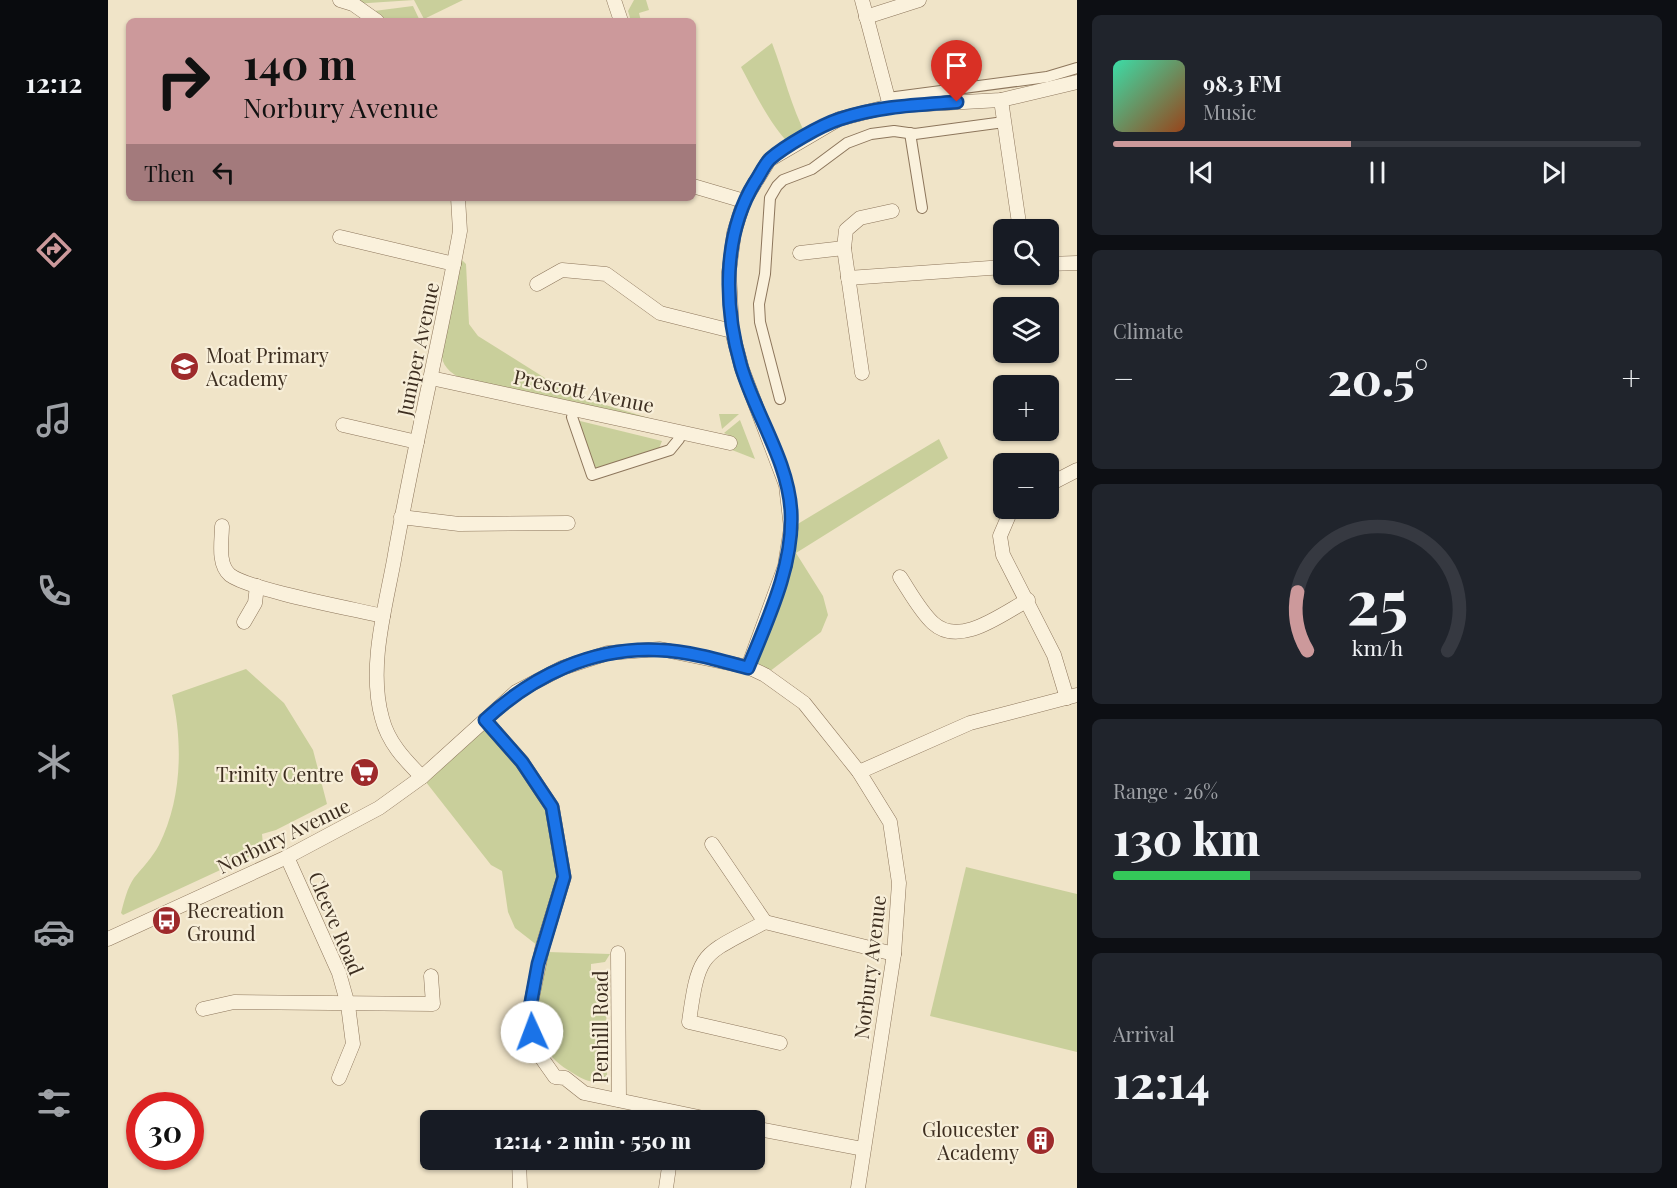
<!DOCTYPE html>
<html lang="en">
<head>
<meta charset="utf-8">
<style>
  :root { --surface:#171b24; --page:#20242c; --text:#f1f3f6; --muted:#9ea1a6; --line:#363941; --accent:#cc999b }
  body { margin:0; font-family:"Playfair Display",serif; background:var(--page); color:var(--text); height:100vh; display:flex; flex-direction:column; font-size:22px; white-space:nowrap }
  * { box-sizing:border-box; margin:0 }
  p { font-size:20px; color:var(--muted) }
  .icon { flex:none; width:33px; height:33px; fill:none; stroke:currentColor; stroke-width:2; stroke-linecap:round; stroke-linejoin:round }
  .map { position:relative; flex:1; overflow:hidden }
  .side { display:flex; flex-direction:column; gap:15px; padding:15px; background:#0d0f14; width:600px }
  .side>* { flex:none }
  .top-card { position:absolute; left:18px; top:18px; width:570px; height:183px; border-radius:9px; box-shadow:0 2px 4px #0004; background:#cc999b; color:#111; overflow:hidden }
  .controls { position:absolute; left:885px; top:219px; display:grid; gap:12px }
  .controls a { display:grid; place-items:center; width:66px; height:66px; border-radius:9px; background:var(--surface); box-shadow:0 2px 4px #0004; font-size:30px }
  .speed { position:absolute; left:18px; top:1092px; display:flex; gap:12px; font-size:30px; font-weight:700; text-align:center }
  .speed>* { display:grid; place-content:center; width:78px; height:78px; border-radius:50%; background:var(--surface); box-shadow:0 2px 4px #0004; line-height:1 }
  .speed .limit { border:9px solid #d22; background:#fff; color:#111 }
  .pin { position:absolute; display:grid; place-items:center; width:51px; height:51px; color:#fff; margin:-62px -26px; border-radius:50% 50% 50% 0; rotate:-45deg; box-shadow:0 0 6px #0007 }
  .pin .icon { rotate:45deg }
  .me { position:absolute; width:66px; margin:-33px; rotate:358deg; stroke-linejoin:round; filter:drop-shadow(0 0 4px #0008) }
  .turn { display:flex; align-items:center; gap:21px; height:126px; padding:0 18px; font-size:27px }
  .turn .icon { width:78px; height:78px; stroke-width:2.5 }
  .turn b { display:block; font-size:42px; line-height:51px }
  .then { display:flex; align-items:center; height:57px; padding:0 18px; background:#0003; gap:12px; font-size:22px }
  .big { font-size:45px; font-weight:800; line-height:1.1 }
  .side .widget { flex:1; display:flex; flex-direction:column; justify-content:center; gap:9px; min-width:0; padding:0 21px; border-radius:9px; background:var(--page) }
  .side .dial { align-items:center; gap:0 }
  .dial svg { height:156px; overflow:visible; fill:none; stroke:var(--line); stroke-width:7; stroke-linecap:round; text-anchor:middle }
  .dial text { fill:var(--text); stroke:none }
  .song { display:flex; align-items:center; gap:18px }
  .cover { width:72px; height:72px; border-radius:9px; background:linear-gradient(135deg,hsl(160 70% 55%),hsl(20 70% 35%)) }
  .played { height:6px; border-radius:3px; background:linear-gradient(90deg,var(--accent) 45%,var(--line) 45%) }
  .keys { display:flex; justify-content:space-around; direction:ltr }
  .heat { display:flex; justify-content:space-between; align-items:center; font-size:33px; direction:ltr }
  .charge { height:9px; border-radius:4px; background:linear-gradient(90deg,#34c759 26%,var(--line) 0) }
  .trip { position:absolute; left:312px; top:1110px; width:345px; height:60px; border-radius:9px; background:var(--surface); box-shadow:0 2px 4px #0004; font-weight:800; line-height:60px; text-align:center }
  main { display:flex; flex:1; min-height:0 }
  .tab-bar { display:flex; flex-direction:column; width:108px; justify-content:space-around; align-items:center; background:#090b0e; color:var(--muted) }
  .tab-bar .icon { width:42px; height:42px }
  .tab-bar .on { color:var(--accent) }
  .tab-bar b { font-size:27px; color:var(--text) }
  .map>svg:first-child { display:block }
</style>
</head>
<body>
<main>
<nav class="tab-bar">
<b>12:12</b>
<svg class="icon on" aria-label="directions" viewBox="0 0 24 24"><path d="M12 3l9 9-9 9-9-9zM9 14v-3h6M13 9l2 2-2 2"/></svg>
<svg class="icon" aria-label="music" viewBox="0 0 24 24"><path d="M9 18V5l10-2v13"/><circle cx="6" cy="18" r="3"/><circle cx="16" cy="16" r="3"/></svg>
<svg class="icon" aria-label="phone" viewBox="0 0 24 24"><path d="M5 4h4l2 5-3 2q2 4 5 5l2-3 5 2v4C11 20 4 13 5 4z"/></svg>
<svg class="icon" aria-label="climate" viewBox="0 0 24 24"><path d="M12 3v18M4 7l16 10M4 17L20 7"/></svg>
<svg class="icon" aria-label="car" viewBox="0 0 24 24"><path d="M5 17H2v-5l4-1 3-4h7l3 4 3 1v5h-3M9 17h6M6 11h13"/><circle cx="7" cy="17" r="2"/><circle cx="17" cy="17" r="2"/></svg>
<svg class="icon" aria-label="filters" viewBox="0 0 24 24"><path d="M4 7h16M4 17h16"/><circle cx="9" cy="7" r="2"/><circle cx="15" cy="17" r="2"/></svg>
</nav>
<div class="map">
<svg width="969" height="1188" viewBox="0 0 969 1188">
  <rect width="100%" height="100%" fill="#f0e4c8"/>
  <g fill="#c9cf9b">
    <polygon points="250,0 355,0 316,19 306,0 245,4"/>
    <polygon points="526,0 538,0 541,10 531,13 533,21 523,21 520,11"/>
    <polygon points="305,6 312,21 271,21 266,11"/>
    <path d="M664 43C676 74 683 107 699 137L683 146C661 123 648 95 633 67Z"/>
    <path d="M353 259 358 264 361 324 370 336 464 395 551 421 356 380C347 376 335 368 334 357 332 342 349 277 353 259Z"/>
    <polygon points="611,414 631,414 614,429"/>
    <polygon points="468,420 554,441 550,451 486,472"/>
    <polygon points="632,420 647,459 624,450 627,438 616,433"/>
    <polygon points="831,439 840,458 688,553 715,596 720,615 713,632 657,675 640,667 680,553 688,553 683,528"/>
    <path d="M138 669 176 703 205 750 219 804 168 830 154 834 155 845 149 853 15 915 13 913C16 902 19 888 26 878 35 867 44 858 51 845 74 799 75 743 64 695Z"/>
    <polygon points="377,720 444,807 456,877 434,949 407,928 400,912 394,871 383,865 314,777"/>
    <polygon points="858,867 969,894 969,1052 822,1016"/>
    <path d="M440 952 502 954 497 962 483 964V976L493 975 498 980 499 1075 494 1081C480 1084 471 1077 460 1070 413 1040 430 996 440 952Z"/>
  </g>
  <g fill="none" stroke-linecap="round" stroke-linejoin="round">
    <defs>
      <g id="pedestrian">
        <polyline points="780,98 939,77 969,68"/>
        <polyline points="802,133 814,208"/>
        <polyline points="672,399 652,322 651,304 657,274 662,198 669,186 675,180 704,169 739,143 763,134 786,131 807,134 896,122"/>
        <polyline points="464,417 484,475 562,450 571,439"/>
      </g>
      <g id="minor">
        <polyline points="232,0 245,4 269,21"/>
        <polyline points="506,0 513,21"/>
        <polyline points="754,0 782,106"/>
        <polyline points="758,17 811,0"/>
        <polyline points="893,100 912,230"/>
        <polyline points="585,186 636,201"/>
        <polyline points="232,237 346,264"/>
        <polyline points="692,253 736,248"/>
        <polyline points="940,264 969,263"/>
        <polyline points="740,278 896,267"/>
        <polyline points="429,284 454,270 498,274 552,313 624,331"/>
        <polyline points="754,373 736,248 738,230 752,218 784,211"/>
        <polyline points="323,378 622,443"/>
        <polyline points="235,425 309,442"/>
        <polyline points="940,485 969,470"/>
        <polyline points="904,508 892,536 895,555 946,655 959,698"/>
        <polyline points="293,517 351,524 460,523"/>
        <path d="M114 526C114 540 109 564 122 575 142 590 245 609 275 616"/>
        <path d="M792 577C802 592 812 611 825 623 852 648 895 613 920 600"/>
        <polyline points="136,622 147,603 149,586"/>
        <polyline points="640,667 677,566 683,528 678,485 634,369 624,331 621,272 626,233 636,201 661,160 731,119 782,106 893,100 969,82"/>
        <polyline points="377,720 414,762 444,807 456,877 434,949 421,1013 428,1050 447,1077 457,1078 476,1093 605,1120"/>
        <polyline points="751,772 862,723 969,695"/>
        <path d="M314 777C296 759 280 742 274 718 260 668 277 609 286 560 305 450 332 341 352 231L350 198"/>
        <polyline points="604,844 657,922 786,954"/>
        <polyline points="179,857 231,973 240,1005 245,1044 231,1078"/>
        <path d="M657 922C594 956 591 949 581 1022L672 1043"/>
        <polyline points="0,939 179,857 271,808 314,777 408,692 454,668 500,653 552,649 640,667 657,675 696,703 751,772 782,822 791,883 786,954 750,1188"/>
        <polyline points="510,953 511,1100"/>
        <polyline points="95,1009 126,1002 325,1004 323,976"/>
        <polyline points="646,1128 755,1149"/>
        <polyline points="411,1160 412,1188"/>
        <polyline points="558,1188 562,1160"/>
      </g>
    </defs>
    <use href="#pedestrian" stroke="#8d765c" stroke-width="12"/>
    <use href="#minor" stroke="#8d765c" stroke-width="15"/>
    <use href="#pedestrian" stroke="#faf1dc" stroke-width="10"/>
    <use href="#minor" stroke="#faf1dc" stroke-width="14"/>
  </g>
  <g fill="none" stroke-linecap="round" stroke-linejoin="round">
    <defs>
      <path id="route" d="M424 1032 421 1013 430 964 456 877 444 807 414 762 377 720C424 676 484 647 550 650 580 651 611 660 640 668 660 619 686 565 683 511 680 460 647 414 633 366 616 307 614 236 647 182 652 175 656 165 662 159 677 146 713 125 732 119 771 106 809 105 849 102"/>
    </defs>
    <use href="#route" stroke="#114b97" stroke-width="15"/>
    <use href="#route" stroke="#1a73e8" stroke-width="10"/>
  </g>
  <defs>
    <symbol id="school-disc" viewBox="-11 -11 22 22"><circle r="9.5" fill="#9e2a2b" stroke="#f7eed8"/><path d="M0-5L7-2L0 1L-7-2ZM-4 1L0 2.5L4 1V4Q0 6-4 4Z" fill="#fff"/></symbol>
    <symbol id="supermarket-disc" viewBox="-11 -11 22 22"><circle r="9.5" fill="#9e2a2b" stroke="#f7eed8"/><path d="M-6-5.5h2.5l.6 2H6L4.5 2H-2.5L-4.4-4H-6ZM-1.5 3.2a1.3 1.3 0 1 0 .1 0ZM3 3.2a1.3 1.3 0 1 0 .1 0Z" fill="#fff"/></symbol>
    <symbol id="bus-disc" viewBox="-11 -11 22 22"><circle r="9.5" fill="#9e2a2b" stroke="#f7eed8"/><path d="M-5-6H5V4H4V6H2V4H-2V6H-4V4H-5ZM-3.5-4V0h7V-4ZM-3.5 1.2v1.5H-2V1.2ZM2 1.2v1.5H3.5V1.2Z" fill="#fff"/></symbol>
    <symbol id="building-disc" viewBox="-11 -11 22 22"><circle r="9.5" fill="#9e2a2b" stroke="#f7eed8"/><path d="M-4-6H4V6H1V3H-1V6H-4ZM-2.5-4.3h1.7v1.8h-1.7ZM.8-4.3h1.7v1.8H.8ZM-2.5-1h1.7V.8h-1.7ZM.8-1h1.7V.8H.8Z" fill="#fff"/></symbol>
  </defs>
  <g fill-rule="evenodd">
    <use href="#school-disc" x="60" y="350" width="33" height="33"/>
    <use href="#supermarket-disc" x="240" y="756" width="33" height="33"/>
    <use href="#bus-disc" x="42" y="904" width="33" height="33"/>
    <use href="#building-disc" x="916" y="1124" width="33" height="33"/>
  </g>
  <g text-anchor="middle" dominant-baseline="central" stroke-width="4.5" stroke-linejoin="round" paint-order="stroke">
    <g font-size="20" fill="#3d2e20" stroke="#f7eed8">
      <text transform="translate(309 349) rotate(-78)">Juniper Avenue</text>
      <text transform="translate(476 390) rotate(12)">Prescott Avenue</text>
      <text transform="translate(175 835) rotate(-26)">Norbury Avenue</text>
      <text transform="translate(229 923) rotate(67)">Cleeve Road</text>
      <text transform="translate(761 967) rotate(-83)">Norbury Avenue</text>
      <text transform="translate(491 1027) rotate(-90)">Penhill Road</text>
    </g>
    <g font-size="20" fill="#3d2e20" stroke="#f7eed8" text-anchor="start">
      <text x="98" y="354">Moat Primary<tspan x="98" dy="23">Academy</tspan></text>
      <text x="236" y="773" text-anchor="end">Trinity Centre</text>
      <text x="79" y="909">Recreation<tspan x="79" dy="23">Ground</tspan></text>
      <text x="911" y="1128" text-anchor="end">Gloucester<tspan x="911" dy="23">Academy</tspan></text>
    </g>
  </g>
</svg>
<div class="controls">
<a><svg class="icon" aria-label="search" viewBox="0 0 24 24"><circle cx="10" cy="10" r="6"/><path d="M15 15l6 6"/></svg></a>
<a><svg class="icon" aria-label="layers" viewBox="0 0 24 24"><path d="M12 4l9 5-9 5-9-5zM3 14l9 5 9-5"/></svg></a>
<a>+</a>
<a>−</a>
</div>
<div class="speed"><div class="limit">30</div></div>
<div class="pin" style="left:849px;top:102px;background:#d93025"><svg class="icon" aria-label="arrive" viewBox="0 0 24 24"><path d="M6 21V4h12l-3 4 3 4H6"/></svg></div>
<svg class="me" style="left:424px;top:1032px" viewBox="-20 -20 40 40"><circle r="19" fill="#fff"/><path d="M0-13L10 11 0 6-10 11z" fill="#1a73e8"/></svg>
<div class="trip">12:14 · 2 min · 550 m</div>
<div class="top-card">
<div class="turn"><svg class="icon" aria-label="right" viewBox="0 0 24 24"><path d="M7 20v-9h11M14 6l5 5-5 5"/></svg><div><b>140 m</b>Norbury Avenue</div></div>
<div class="then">Then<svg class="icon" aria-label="left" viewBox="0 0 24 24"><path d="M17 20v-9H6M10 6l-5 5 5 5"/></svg></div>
</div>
</div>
<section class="side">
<div class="widget">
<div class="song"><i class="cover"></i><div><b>98.3 FM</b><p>Music</p></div></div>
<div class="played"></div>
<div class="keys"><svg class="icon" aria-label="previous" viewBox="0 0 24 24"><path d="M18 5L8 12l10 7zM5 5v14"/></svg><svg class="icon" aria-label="pause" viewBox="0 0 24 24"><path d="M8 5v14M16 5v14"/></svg><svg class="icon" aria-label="next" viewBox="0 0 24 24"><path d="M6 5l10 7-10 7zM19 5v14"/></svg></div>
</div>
<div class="widget"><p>Climate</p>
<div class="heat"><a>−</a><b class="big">20.5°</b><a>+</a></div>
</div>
<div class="widget dial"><svg viewBox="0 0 100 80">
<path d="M14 69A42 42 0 1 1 86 69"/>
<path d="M14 69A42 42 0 0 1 9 39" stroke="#cc999b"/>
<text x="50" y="56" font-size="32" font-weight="700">25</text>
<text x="50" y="72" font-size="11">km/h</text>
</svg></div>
<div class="widget"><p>Range · 26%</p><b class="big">130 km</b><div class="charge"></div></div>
<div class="widget"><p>Arrival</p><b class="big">12:14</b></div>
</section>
</main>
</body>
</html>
